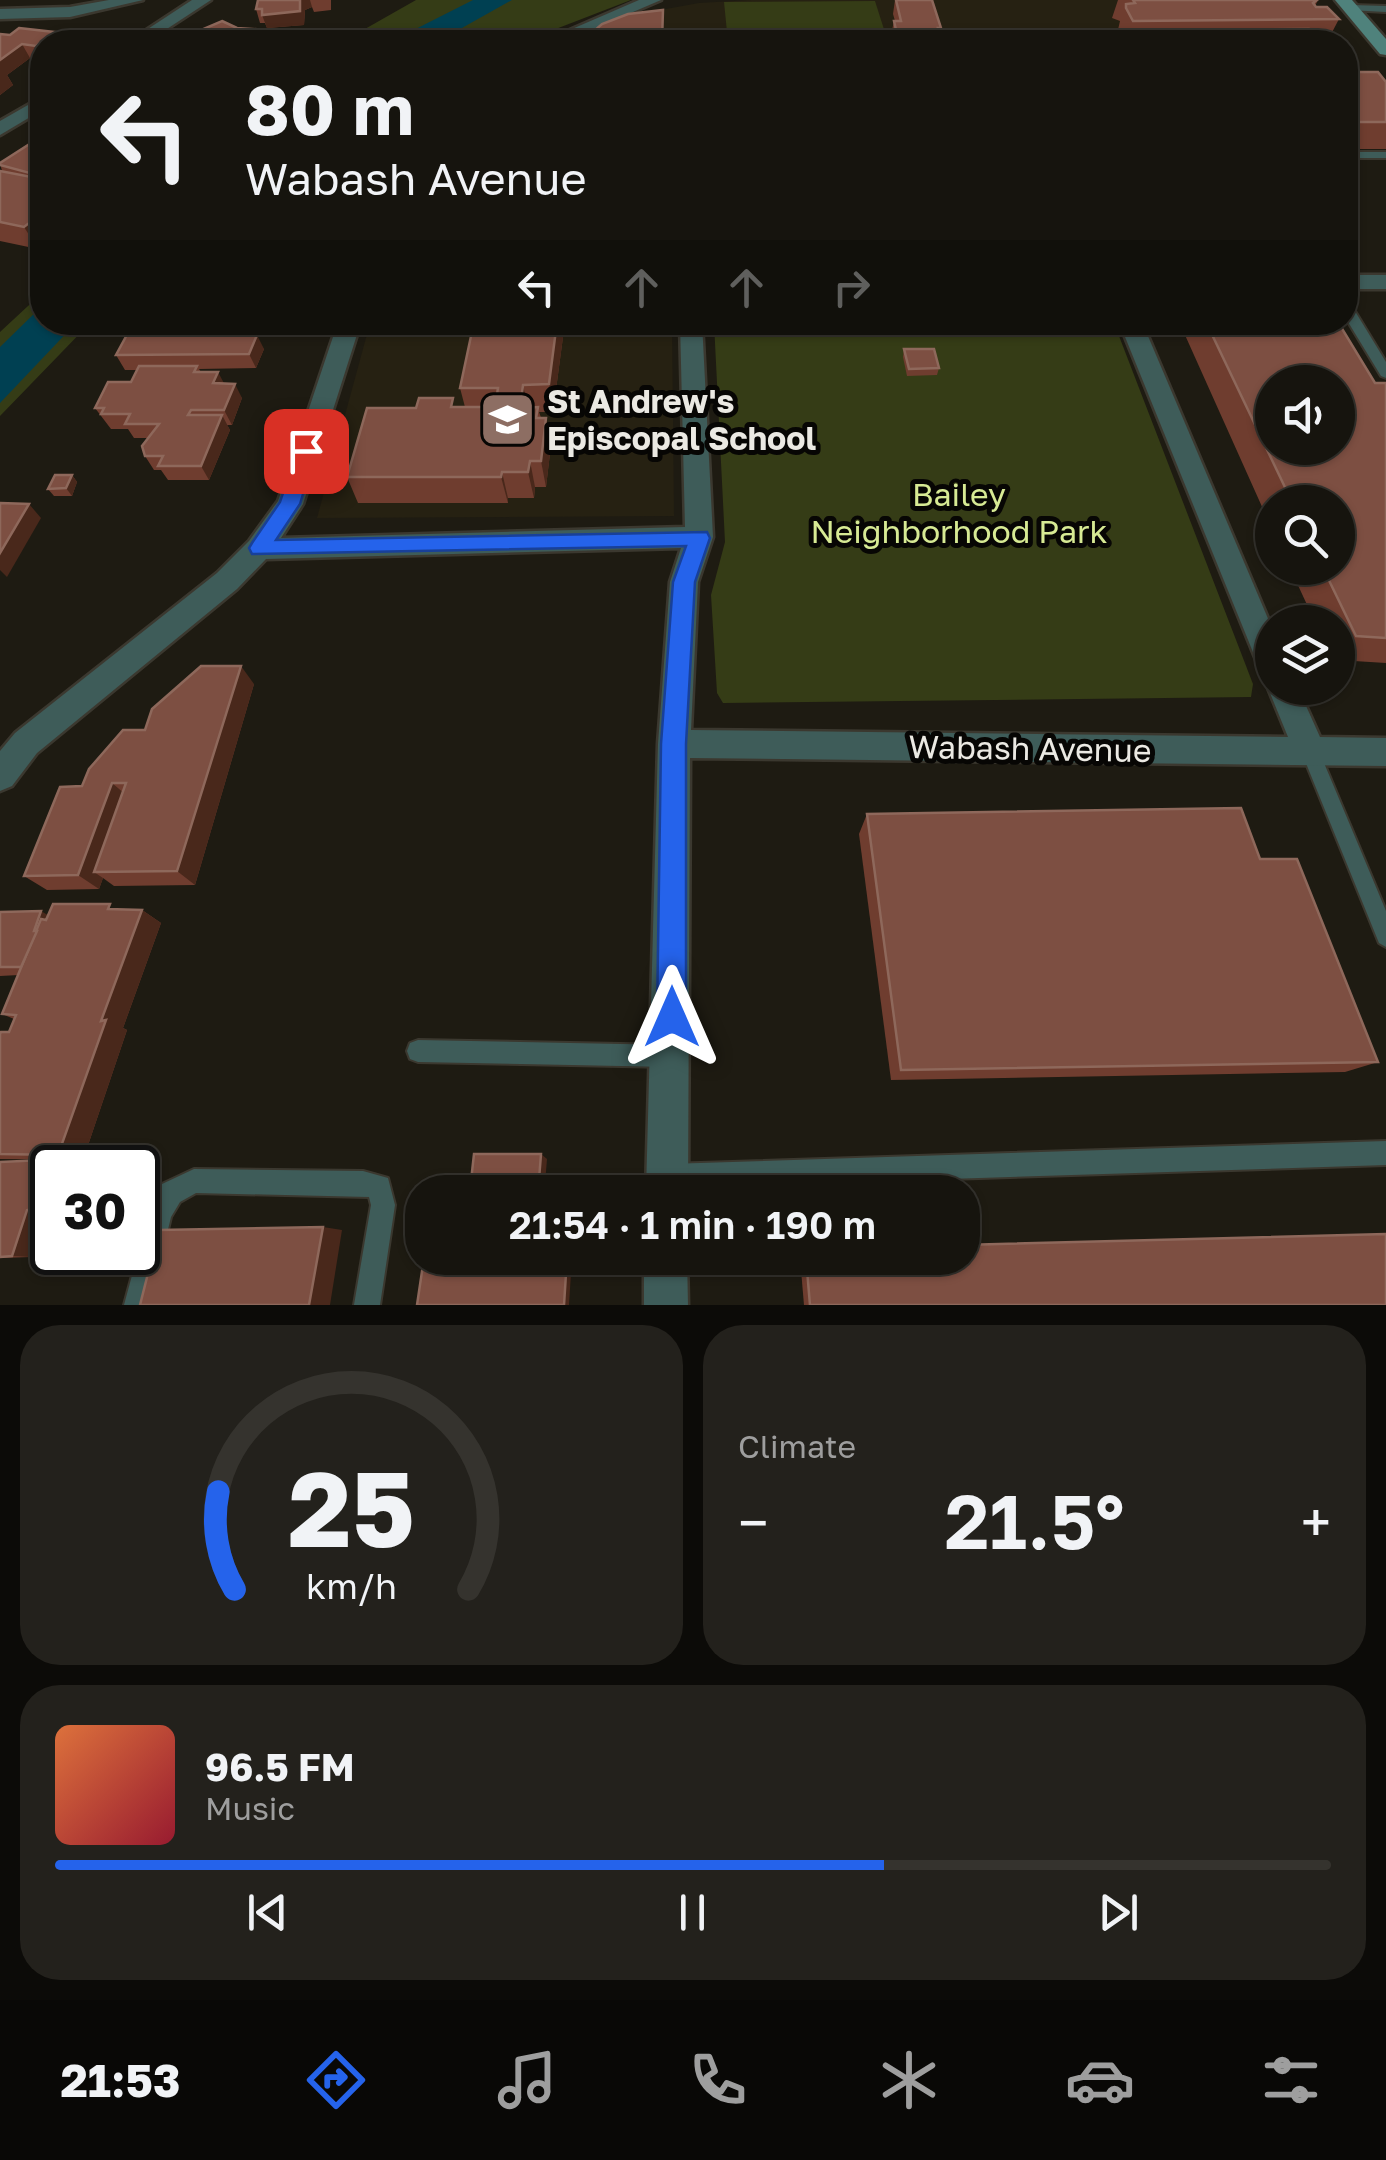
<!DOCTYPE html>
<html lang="en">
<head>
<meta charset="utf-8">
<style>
  :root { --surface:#16140e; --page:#23211c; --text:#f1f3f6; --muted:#9e9e9e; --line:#35332e; --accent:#2563eb }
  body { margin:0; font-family:"Golos Text",sans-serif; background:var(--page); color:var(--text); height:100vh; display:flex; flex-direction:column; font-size:38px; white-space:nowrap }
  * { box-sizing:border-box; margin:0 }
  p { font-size:32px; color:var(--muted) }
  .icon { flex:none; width:55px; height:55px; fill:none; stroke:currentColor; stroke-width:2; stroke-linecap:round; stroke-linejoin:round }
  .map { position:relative; height:1305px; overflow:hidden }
  .panel { display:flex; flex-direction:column; gap:20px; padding:20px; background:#0c0b08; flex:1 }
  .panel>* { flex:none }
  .guide { position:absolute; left:30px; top:30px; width:1328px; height:305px; border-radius:40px; box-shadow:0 2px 8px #0004,0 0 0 2px var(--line); background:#16140e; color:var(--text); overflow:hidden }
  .buttons { position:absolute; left:1255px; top:365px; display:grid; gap:20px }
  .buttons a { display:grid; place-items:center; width:100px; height:100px; border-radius:50%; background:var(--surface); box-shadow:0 2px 8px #0004,0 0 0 2px var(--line); font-size:50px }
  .speed { position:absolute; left:30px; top:1145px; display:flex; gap:20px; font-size:50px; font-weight:700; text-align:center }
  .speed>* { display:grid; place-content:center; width:130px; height:130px; border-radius:50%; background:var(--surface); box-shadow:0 2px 8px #0004,0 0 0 2px var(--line); line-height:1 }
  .speed .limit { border:5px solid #111; border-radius:15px; background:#fff; color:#111 }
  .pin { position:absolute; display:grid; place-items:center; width:85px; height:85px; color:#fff; margin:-42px; border-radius:20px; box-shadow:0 5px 15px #0006 }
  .me { position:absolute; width:110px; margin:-55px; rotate:0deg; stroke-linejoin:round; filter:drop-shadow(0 0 8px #0008) }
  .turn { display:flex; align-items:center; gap:35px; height:210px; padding:0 50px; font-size:45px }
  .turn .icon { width:130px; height:130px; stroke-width:2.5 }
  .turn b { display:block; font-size:70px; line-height:85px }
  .lanes { display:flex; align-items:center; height:95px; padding:0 50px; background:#0003; justify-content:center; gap:50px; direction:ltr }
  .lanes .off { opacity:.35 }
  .big { font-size:75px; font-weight:600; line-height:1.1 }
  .panel .tile { flex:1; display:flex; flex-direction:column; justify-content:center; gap:15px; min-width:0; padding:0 35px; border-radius:40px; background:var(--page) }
  .panel .dial { align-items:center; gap:0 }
  .dial svg { height:260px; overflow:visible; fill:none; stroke:var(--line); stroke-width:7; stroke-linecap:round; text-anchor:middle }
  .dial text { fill:var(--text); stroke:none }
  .song { display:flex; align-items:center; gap:30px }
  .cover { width:120px; height:120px; border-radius:15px; background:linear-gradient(135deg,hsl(20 70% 55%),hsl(350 70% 35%)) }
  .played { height:10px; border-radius:5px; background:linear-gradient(90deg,var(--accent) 65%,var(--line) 65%) }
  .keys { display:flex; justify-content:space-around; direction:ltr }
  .heat { display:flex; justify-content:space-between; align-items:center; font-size:55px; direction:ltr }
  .panel .tiles { flex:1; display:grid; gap:20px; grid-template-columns:1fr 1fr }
  .tile:last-child { grid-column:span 2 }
  .trip { position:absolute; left:405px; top:1175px; width:575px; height:100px; border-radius:40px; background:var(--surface); box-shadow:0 2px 8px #0004,0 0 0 2px var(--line); font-weight:600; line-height:100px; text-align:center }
  .tabs { display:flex; height:160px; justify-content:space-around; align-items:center; background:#090806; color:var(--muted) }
  .tabs .icon { width:70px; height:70px }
  .tabs .selected { color:var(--accent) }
  .tabs b { font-size:45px; color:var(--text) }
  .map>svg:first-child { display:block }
</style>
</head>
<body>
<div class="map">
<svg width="1386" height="1305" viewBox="0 0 1386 1305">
  <rect width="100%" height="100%" fill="#1e1b12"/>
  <g fill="#262112">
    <polygon points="751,0 1307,0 1340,42 572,42 655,11 699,3"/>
    <polygon points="370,323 672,323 674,516 317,518"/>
  </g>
  <g fill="#353c16">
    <polygon points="416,0 631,0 548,32 532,42 342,42"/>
    <polygon points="875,1 888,42 728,42 724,2"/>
    <polygon points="42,293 42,322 90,323 0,416 0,332"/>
    <polygon points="714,323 1114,323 1253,684 1251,697 723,703 717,693 711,595 725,542"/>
  </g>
  <g fill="#004052">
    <polygon points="473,0 512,0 437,42 390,42"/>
    <polygon points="42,306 42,322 76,323 0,403 0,347"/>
  </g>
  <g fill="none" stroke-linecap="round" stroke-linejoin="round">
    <defs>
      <g id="lane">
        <polygon points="1351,5 1386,6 1386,12 1348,10 1348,6"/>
        <rect x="1345" y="152" width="41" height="6"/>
        <polygon points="1345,302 1350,303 1386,362 1386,378 1381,376 1345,317"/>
        <polygon points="1310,743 1317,745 1319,751 1386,911 1386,947 1379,943 1301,751 1303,745"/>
        <polygon points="418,1040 671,1045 679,1048 682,1056 679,1064 671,1067 418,1062 410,1059 407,1051 410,1043"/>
        <polygon points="1386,1141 1386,1165 668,1188 659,1185 656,1176 659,1167 668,1164"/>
        <polygon points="194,1169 363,1171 388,1178 395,1205 380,1305 354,1305 371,1205 369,1197 196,1193 180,1202 171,1217 150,1305 124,1305 151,1205 162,1184"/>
      </g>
      <g id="street">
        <polygon points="109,0 143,0 70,17 0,19 0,9 70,7"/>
        <polygon points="192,0 211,0 147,42 128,42"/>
        <polygon points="639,0 661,0 563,42 542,42"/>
        <polygon points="42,97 42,110 0,135 0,121"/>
        <rect x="1345" y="275" width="41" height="14"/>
        <polygon points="338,322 361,322 303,504 281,538 685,527 680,322 702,322 713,537 698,582 691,730 1288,737 1268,688 1272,679 1272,688 1298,688 1320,737 1386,738 1386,766 690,758 688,1192 646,1192 658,744 670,582 681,548 266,559 237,589 37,753 12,786 0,791 0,751 15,733 217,573 249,541 278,501"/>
        <polygon points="1119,322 1142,322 1272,628 1272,674 1261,671 1257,662"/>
        <polygon points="644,1258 687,1258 688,1305 644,1305"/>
      </g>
      <polygon id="secondary" points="1335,0 1352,0 1386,39 1386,55 1380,54"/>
    </defs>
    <use href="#lane" stroke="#3b382f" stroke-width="4"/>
    <use href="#street" stroke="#3b382f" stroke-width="5"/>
    <use href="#secondary" stroke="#3b382f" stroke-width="5"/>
    <use href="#lane" fill="#3e5c59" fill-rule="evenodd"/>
    <use href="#street" fill="#3e5c59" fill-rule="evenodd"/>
    <use href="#secondary" fill="#4f827c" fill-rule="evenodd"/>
  </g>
  <g fill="#6f3d2f">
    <polygon points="258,0 331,0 331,10 314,12 312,7 305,10 304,25 267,28 265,23 260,23 256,9"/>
    <polygon points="895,0 941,28 940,42 893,42 891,35 894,21 895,21 893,14"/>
    <polygon points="1118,0 1318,0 1315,6 1339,19 1327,42 1121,42 1117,34 1120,21 1112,18"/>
    <polygon points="237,28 268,30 270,35 278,36 281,42 206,42 201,30"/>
    <polygon points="0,34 42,42 42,60 30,58 7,75 13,85 0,95"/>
    <polygon points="1345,72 1386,82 1386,149 1345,149"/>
    <polygon points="42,136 38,249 0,241 0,171 2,171 0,163"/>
    <polygon points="149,322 287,322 286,328 234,326 237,334 264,349 256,368 199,369 201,372 224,383 242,398 232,425 227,425 230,430 209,480 168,480 161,470 154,470 145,456 148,438 134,438 128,429 111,429 95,408 131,382 137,370 125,370 116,355 145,331"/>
    <polygon points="474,322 565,322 553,412 539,412 551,445 546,487 535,487 534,498 508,498 508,503 358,503 347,477 455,407 465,407 460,388"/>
    <polygon points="1191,322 1338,322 1375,383 1386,383 1386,663 1338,660 1338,622 1315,622 1290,568 1338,568 1338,502 1272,502 1272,529 1185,335"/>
    <polygon points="904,349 939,368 937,375 907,376 903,357"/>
    <polygon points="72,475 77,482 72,496 54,496 48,489"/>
    <polygon points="254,684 195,885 114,886 103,878 99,889 47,890 24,876 82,786 145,730"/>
    <polygon points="867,814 1260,859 1378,1062 1345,1072 891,1080 859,834"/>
    <polygon points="119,909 142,910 161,923 123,1028 127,1030 83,1160 0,1159 0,1034 9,1032 14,1019 2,1014 19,975 0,976 0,912 48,915"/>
    <polygon points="43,1160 61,1164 51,1211 45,1212 31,1257 0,1258 0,1162"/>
    <polygon points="800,1258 962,1258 1386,1305 804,1305"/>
  </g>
  <g fill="#49281b">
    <polygon points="300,0 310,0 312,7 305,10 304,25 267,28 262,15"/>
    <polygon points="54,32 59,42 42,42 42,58 36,46"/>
    <polygon points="22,44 30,58 7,75 13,85 0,95 0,60"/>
    <polygon points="42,204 42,245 38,249 24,227 38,208"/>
    <polygon points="232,322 239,337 226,334"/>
    <polygon points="557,322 565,322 553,412 549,384"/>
    <polygon points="257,335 264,349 256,368 249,354"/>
    <polygon points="218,372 226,387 213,383"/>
    <polygon points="235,384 242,398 232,425 224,410"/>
    <polygon points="523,385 529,413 520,408"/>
    <polygon points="222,415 230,430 209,480 201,466"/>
    <polygon points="546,418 551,445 546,487 541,461"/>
    <polygon points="530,461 535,487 534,498 528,472"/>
    <polygon points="502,472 508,498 508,503 501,477"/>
    <polygon points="72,475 77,482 72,496 66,488"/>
    <polygon points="29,504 41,518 7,577 0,570 0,553"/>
    <polygon points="241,666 254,684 195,885 177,871"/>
    <polygon points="112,783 131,799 94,872 103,878 99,889 78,875"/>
    <polygon points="142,910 161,923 123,1028 127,1030 83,1160 58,1155 101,1021"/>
    <polygon points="41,911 56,920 50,938 34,931"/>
    <polygon points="541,1154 547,1159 545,1184 539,1180"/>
    <polygon points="43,1160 61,1164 60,1168 52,1168 51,1211 33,1209"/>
    <polygon points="572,1179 576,1184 576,1192 571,1192"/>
    <polygon points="27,1210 45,1212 31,1257 12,1256"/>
    <polygon points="323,1227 342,1230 330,1305 309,1305"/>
    <polygon points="567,1258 572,1258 569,1305 564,1305"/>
  </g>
  <g fill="#7d4f42" stroke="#8e685b" stroke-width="2.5" fill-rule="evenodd">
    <polygon points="258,0 300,0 300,11 262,15 262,9 256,9"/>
    <polygon points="896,0 932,0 941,28 938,28 941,37 916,37 914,30 896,30 894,21 901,21"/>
    <polygon points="1133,0 1317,0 1313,3 1316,7 1327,7 1339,19 1133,21 1126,8 1126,4 1135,3"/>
    <polygon points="663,10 662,42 585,42 586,38 602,24 628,14"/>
    <polygon points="222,21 237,28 268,30 264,35 278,36 273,42 218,42 221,39 201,30"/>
    <polygon points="19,28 54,32 36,46 22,44 0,60 0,34 10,35"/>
    <polygon points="1309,29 1320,42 1186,42 1177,30"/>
    <polygon points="1345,72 1378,72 1386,82 1386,122 1345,122"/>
    <polygon points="42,136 42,172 37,175 0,165 0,163"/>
    <polygon points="0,171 42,179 42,204 38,208 42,209 42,213 24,227 0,222"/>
    <polygon points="149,322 231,322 226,334 257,335 249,354 116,355 129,331 145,331"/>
    <polygon points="474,322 557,322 549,384 523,385 520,408 538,407 536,418 546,418 541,461 530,461 528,472 502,472 501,477 347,477 367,408 416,408 419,398 453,398 451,407 495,407 498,388 460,388"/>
    <path d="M1206 322H1338L1375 383H1386V638L1356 636 1323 568H1338V502H1292ZM1272 382H1338V448H1272Z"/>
    <polygon points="904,349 934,349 939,368 909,369"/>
    <polygon points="139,366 197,366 194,372 218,372 213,383 235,384 224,410 191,410 188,415 222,415 201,466 158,466 163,456 145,456 142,446 159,424 125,424 130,414 101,414 104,408 95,408 108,382 131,382"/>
    <polygon points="55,475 72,475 66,488 48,489"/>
    <polygon points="0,503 29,504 0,553"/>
    <polygon points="201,666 241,666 177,871 94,872 126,783 112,783 78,875 24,876 60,787 82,786 89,769 123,730 145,730 152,709"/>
    <polygon points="1241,808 1260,859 1297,859 1378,1062 901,1070 867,814"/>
    <polygon points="53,904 110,904 108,909 142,910 101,1021 106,1020 58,1155 0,1154 0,1034 1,1032 9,1032 16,1015 2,1014 41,919 46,920"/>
    <polygon points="41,911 34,931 37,931 21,967 0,967 0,912"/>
    <polygon points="474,1154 541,1154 539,1180 572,1179 571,1192 432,1192 434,1182 471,1181"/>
    <polygon points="43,1160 33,1209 27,1210 12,1256 0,1257 0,1162"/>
    <polygon points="323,1227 309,1305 140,1305 159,1230"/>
    <polygon points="1386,1234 1386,1305 810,1305 806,1258 962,1258 962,1245"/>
    <polygon points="424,1258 567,1258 564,1305 417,1305"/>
  </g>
  <polygon fill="#2563eb" stroke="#184099" stroke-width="2.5" points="306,444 316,451 300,504 276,540 707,532 710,538 695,582 686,744 686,1017 682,1027 672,1031 662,1027 657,1017 661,744 673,582 686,546 252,554 249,548 252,543 280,502 297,451"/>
  <defs>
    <symbol id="school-square" viewBox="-11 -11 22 22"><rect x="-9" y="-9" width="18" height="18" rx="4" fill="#8d6e63" stroke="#070604"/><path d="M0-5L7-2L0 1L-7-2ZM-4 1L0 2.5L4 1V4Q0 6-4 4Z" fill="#fff"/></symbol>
  </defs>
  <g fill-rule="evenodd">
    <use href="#school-square" x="476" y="388" width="63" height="63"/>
  </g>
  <g text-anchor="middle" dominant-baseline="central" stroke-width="10" stroke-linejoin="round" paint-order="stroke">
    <g font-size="32" font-weight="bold" fill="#ebe9e3" stroke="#070604" text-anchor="start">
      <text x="547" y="401">St Andrew's<tspan x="547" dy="37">Episcopal School</tspan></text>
    </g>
    <g font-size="32" fill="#d7ea94" stroke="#070604">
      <text x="959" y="494">Bailey<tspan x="959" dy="37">Neighborhood Park</tspan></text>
    </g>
    <g font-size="32" fill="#ebe9e3" stroke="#070604">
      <text transform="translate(1030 748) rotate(1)">Wabash Avenue</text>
    </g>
  </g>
</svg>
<div class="buttons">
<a><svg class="icon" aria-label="sound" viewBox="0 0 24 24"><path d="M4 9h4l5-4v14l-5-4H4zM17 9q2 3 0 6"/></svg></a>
<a><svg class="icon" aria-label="search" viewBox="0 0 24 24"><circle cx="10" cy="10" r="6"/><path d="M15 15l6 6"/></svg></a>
<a><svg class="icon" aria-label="layers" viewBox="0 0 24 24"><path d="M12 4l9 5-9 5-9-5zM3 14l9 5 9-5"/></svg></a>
</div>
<div class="speed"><div class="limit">30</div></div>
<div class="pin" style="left:306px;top:451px;background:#d93025"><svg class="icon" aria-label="arrive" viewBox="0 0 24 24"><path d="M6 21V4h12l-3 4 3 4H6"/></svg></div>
<svg class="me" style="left:672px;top:1017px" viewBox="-20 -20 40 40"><path d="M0-17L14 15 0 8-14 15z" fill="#2563eb" stroke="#fff" stroke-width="4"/></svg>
<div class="trip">21:54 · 1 min · 190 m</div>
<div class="guide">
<div class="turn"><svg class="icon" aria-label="left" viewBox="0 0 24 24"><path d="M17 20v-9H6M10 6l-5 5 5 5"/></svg><div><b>80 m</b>Wabash Avenue</div></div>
<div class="lanes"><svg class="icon" aria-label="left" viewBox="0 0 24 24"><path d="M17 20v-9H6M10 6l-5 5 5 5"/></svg><svg class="icon off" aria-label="ahead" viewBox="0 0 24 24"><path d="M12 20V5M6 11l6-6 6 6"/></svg><svg class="icon off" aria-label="ahead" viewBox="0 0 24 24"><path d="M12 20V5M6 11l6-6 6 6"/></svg><svg class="icon off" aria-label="right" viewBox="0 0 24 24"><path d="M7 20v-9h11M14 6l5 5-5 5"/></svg></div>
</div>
</div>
<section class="panel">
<div class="tiles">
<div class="tile dial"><svg viewBox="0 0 100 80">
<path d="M14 69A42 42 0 1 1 86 69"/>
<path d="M14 69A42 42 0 0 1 9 39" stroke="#2563eb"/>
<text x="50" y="56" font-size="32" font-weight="700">25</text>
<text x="50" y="72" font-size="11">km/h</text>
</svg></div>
<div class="tile"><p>Climate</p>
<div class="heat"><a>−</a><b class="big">21.5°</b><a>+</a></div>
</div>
<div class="tile">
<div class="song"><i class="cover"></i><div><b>96.5 FM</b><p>Music</p></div></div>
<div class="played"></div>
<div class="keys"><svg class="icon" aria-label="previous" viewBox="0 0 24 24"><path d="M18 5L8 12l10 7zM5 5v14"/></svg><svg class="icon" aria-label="pause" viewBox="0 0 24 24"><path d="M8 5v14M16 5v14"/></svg><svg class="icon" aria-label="next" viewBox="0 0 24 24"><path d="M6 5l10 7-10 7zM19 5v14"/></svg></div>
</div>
</div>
</section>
<nav class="tabs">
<b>21:53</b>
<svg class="icon selected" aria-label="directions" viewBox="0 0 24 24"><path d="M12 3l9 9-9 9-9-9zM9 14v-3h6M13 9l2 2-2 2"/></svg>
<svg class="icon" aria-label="music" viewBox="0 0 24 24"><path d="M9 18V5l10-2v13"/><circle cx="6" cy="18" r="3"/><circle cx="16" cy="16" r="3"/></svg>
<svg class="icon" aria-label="phone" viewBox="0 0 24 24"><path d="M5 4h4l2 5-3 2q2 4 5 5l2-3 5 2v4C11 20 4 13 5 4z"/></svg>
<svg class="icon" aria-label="climate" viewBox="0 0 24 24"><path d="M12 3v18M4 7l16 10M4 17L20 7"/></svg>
<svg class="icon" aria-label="car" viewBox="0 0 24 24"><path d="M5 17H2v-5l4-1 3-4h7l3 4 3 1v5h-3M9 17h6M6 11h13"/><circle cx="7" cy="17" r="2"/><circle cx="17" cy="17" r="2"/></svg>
<svg class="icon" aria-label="filters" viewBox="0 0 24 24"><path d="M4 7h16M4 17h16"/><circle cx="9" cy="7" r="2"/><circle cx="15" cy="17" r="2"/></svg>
</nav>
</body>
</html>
